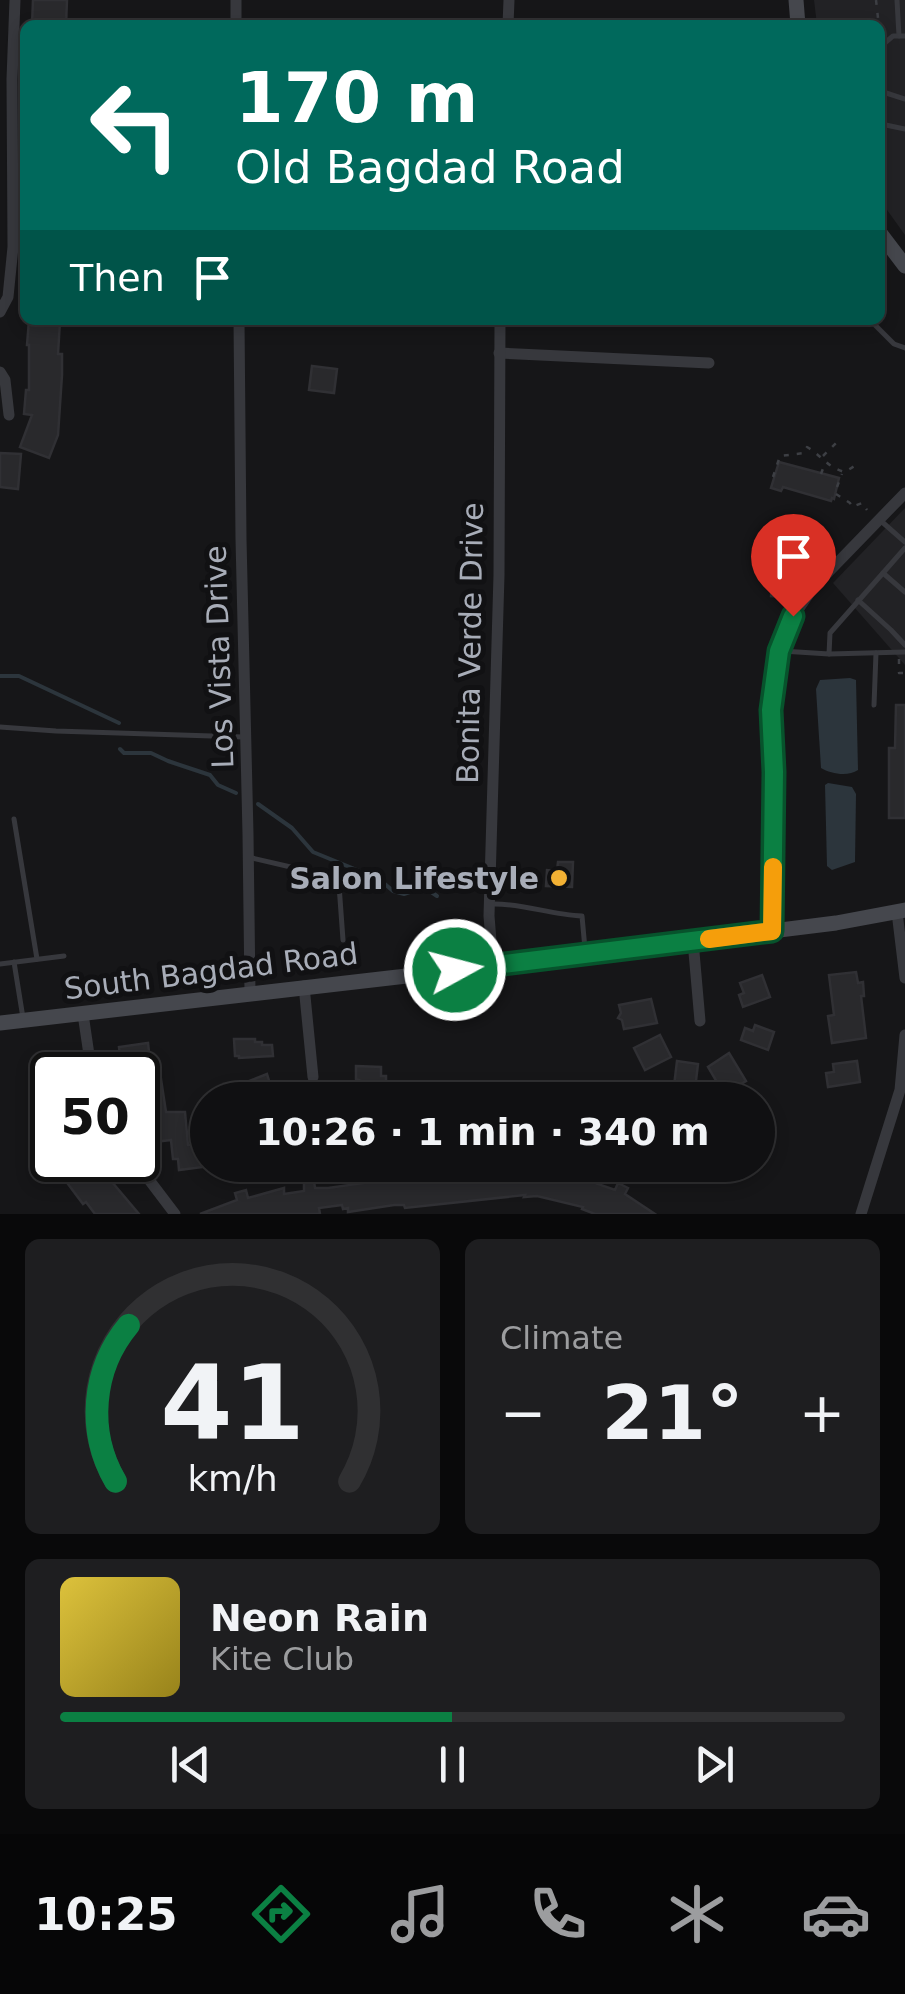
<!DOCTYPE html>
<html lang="en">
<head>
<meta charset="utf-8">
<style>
  :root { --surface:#101012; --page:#1e1e20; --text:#f1f3f6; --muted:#9c9d9f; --line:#303032; --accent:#0b8043 }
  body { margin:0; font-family:"DejaVu Sans",sans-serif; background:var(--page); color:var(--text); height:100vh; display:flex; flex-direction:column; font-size:38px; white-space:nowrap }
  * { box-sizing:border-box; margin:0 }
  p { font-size:32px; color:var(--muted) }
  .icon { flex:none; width:55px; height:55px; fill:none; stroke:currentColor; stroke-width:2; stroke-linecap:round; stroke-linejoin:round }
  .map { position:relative; height:1214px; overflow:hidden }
  .details { display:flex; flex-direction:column; gap:25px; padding:25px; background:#09090a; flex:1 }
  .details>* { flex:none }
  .banner { position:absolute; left:20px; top:20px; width:865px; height:305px; border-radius:15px; box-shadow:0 5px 15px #0003,0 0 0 2px var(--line); background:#00695c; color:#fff; overflow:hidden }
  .speed { position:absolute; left:30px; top:1052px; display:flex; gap:20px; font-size:50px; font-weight:700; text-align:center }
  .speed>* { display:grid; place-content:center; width:130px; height:130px; border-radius:50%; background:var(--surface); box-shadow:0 5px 15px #0003,0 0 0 2px var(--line); line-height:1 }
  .speed .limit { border:5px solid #111; border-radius:15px; background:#fff; color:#111 }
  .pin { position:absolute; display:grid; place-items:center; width:85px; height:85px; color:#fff; margin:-102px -42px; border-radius:50% 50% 50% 0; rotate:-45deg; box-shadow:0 0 10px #0007 }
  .pin .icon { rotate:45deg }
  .me { position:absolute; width:110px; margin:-55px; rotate:83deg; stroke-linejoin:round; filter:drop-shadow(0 0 8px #0008) }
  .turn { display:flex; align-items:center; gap:35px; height:210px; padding:0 50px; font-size:45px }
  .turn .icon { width:130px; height:130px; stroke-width:2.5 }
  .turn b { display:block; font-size:70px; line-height:85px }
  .then { display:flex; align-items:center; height:95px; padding:0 50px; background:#0003; gap:20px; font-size:38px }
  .big { font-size:75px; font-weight:600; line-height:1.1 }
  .details .widget { flex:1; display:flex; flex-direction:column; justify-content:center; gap:15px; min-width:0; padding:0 35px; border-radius:15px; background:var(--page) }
  .details .dial { align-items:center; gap:0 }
  .dial svg { height:260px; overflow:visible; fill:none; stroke:var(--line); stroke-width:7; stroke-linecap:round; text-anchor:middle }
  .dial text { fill:var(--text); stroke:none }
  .song { display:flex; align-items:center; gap:30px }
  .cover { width:120px; height:120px; border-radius:15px; background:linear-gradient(135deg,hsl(50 70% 55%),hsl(50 70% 35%)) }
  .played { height:10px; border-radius:5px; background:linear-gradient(90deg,var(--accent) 50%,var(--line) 50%) }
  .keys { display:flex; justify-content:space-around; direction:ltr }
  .heat { display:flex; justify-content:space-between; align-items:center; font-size:55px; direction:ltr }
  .details .tiles { flex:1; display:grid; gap:25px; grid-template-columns:1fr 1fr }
  .widget:last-child { grid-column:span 2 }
  .trip { position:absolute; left:190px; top:1082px; width:585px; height:100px; border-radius:50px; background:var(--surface); box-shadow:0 5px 15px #0003,0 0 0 2px var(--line); font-weight:600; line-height:100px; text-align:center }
  .tab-bar { display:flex; height:160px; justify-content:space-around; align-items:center; background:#060607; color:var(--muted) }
  .tab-bar .icon { width:70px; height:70px }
  .tab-bar .on { color:var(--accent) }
  .tab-bar b { font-size:45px; color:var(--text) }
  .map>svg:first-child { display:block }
</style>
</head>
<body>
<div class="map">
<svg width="905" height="1214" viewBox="0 0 905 1214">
  <rect width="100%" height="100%" fill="#161618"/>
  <g fill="#222225">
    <polygon points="814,0 905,0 905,235 880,200 880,25 817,25"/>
    <polygon points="905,508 905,665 833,583"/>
  </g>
  <g fill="#2c353c">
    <path d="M850 678 856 680 858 770C848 777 831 774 821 768L816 689 820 680Z"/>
    <polygon points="828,783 852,787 856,794 855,862 832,870 827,866 825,785"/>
  </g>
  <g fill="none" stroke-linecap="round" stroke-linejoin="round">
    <g stroke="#2c353c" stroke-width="4">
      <polyline points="0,676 19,676 119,723"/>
      <polyline points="120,749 124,753 151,753 168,761 210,775 218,785 236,793"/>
      <polyline points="258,804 292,828 313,852 379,879 393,891 404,894 424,887 437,896"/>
    </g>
  </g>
  <g fill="#29292c" stroke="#303034" stroke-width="2.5">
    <polygon points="33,0 67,0 66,25 32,25"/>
    <polygon points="29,320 60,321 58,354 62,354 62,375 58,435 49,458 20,447 32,415 24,414 26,390 29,390 29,345 27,345"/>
    <polygon points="312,366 337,369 334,393 309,390"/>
    <polygon points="0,453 21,454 18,489 0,487"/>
    <polygon points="779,462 839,478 834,499 832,498 831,501 783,487 781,491 771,488"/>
    <polygon points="775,524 794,525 792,551 789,551 789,559 785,558 783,597 771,596"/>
    <polygon points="896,705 905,705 905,818 889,818 889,748 895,748"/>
    <polygon points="558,862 573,862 572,887 546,886 547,870 557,871"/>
    <polygon points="856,972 858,983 863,982 864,996 861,996 866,1038 832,1043 828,1016 834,1015 829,975"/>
    <polygon points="762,975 770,997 743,1007 739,995 744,993 740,983"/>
    <polygon points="651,999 657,1023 624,1029 622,1020 618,1018 621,1013 619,1005"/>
    <polygon points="755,1025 774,1032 768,1050 741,1040 745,1028 753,1031"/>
    <polygon points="660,1035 671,1057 645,1070 634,1048"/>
    <polygon points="234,1039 255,1039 255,1042 262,1042 262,1045 272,1045 273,1056 239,1058 239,1056 235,1056"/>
    <polygon points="148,1043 152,1080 161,1079 166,1112 185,1112 188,1145 200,1144 203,1167 179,1170 178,1159 173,1159 171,1140 154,1142 153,1130 156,1130 154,1103 138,1105 138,1073 118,1074 117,1063 121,1063 119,1047"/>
    <polygon points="729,1053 746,1081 724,1094 708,1067"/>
    <polygon points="677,1061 698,1064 695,1089 674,1086"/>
    <polygon points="857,1061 860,1082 828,1087 826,1073 834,1072 833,1064"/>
    <polygon points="356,1066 381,1067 381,1076 386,1076 386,1087 383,1087 383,1094 364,1093 364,1082 356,1079"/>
    <polygon points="267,1074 271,1087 261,1091 261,1100 244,1100 239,1085"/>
    <polygon points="50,1160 89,1160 93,1166 96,1163 139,1214 95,1214 86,1202 83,1204"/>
    <polygon points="448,1165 487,1165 488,1168 516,1165 562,1165 561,1171 615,1190 618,1183 628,1188 625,1194 655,1214 595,1214 582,1209 583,1207 537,1196 524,1197 525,1195 405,1208 404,1205 394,1205 348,1212 348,1208 343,1209 342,1205 319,1208 320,1214 200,1214 237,1200 235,1193 246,1190 248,1198 284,1188 284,1194 304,1191 304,1182 314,1181 315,1188 328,1188 364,1183 364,1178 448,1169"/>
  </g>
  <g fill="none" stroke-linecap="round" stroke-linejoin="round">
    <g stroke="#3d3f44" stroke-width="2.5" stroke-dasharray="5 8" stroke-linecap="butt">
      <polyline points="876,0 878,18"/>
      <polyline points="823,456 836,443"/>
      <polyline points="821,474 825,463"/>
      <path d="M773 477 780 456 804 453 807 447C821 455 828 468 845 472L856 465"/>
      <polyline points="837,487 842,474"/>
      <polyline points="836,494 850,503 852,507 862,503 867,510"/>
      <polyline points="899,659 899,673 905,673"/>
    </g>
    <g stroke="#37383d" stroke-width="5">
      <polyline points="897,0 899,36"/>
      <polyline points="880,47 893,36 905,36"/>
      <polyline points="880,91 905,99"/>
      <polyline points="881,124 905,129"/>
      <polyline points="870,320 894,344 905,348"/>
      <polyline points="881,521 905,542"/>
      <polyline points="883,573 905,548"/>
      <polyline points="858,600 891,630 905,645"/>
      <polyline points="782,651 829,654 830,633 883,573 905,592"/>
      <polyline points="829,654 905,652"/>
      <polyline points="874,705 876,653"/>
      <polyline points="0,727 56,731 243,737"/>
      <polyline points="14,819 37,959"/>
      <polyline points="252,858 295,868 339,885 343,940"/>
      <path d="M492 904C522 903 551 915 582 916L585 949"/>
      <polyline points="14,962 23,1018"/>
      <polyline points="0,964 64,956"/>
    </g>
    <g stroke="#37383d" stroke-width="11">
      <polyline points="236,0 236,25"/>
      <polyline points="508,25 509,0"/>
      <polyline points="0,312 8,297 13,247 12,79 15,0"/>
      <polyline points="239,320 241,539 248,834 250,993"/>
      <polyline points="499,353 709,363"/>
      <polyline points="0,372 5,380 9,415"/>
      <polyline points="897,912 905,978"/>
      <polyline points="772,931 774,772 771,710 779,651 793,617 813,588 905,493"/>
      <polyline points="693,941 700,1021"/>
      <polyline points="493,966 489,916 499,575 500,320"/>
      <polyline points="304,986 313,1077"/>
      <polyline points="83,1014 92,1075"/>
      <polyline points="134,1160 175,1214"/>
      <polyline points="861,1214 900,1090 905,1035"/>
    </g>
    <g stroke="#45474d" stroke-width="15">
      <polyline points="796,0 798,25"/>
      <polyline points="880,233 905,266"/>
      <polyline points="0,1023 493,966 836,923 905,910"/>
    </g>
  </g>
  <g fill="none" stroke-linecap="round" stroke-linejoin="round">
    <defs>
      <polyline id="route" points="455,970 772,931 774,772 771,710 779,651 793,616"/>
    </defs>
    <use href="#route" stroke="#07532c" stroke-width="25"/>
    <use href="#route" stroke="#0b8043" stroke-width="18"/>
    <polyline stroke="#f59e0b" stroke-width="18" points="709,939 772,931 773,867"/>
  </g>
  <circle fill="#f2b134" stroke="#111113" stroke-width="4" cx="559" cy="878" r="10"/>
  <g text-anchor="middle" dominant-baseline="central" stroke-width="10" stroke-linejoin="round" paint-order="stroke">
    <g font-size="30" fill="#a8adb8" stroke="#111113">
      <text transform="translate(470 643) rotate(-89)">Bonita Verde Drive</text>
      <text transform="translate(219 657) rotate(-92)">Los Vista Drive</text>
      <text transform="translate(211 971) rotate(-7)">South Bagdad Road</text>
    </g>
    <g font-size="30" font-weight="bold" fill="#a8adb8" stroke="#111113" text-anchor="end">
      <text x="539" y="878">Salon Lifestyle</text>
    </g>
  </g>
</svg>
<div class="speed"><div class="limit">50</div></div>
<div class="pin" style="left:793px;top:616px;background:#d93025"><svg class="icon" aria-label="arrive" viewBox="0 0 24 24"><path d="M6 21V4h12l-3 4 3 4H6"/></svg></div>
<svg class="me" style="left:455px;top:970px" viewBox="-20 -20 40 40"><circle r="17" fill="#0b8043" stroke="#fff" stroke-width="3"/><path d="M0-11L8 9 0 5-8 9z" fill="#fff"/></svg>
<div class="trip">10:26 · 1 min · 340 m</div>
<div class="banner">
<div class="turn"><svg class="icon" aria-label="left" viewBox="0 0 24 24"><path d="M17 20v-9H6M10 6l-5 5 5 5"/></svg><div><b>170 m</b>Old Bagdad Road</div></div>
<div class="then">Then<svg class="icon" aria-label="arrive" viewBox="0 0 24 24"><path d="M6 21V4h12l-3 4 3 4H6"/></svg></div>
</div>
</div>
<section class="details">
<div class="tiles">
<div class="widget dial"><svg viewBox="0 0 100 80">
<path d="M14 69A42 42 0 1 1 86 69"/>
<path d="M14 69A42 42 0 0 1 18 21" stroke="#0b8043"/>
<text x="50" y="56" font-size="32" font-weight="700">41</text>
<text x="50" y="72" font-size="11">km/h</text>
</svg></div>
<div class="widget"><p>Climate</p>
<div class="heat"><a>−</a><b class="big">21°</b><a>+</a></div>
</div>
<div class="widget">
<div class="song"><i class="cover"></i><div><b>Neon Rain</b><p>Kite Club</p></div></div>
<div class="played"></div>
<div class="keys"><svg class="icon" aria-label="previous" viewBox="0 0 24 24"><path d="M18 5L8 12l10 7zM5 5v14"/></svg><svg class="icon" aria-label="pause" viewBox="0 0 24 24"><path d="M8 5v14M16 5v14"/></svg><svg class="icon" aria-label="next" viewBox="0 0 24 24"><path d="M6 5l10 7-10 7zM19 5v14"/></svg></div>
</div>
</div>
</section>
<nav class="tab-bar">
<b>10:25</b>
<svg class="icon on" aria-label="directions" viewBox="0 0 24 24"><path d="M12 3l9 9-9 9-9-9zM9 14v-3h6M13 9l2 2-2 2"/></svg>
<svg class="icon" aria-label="music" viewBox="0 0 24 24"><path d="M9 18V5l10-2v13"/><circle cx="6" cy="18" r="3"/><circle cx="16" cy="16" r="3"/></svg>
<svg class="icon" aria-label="phone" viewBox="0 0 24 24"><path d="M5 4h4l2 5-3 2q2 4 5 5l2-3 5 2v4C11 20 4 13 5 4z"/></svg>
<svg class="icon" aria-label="climate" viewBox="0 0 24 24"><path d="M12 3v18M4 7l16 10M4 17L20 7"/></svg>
<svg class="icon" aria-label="car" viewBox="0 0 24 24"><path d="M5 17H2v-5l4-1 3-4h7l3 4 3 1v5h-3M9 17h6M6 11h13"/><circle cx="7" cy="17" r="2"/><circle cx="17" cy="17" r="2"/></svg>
</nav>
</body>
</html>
